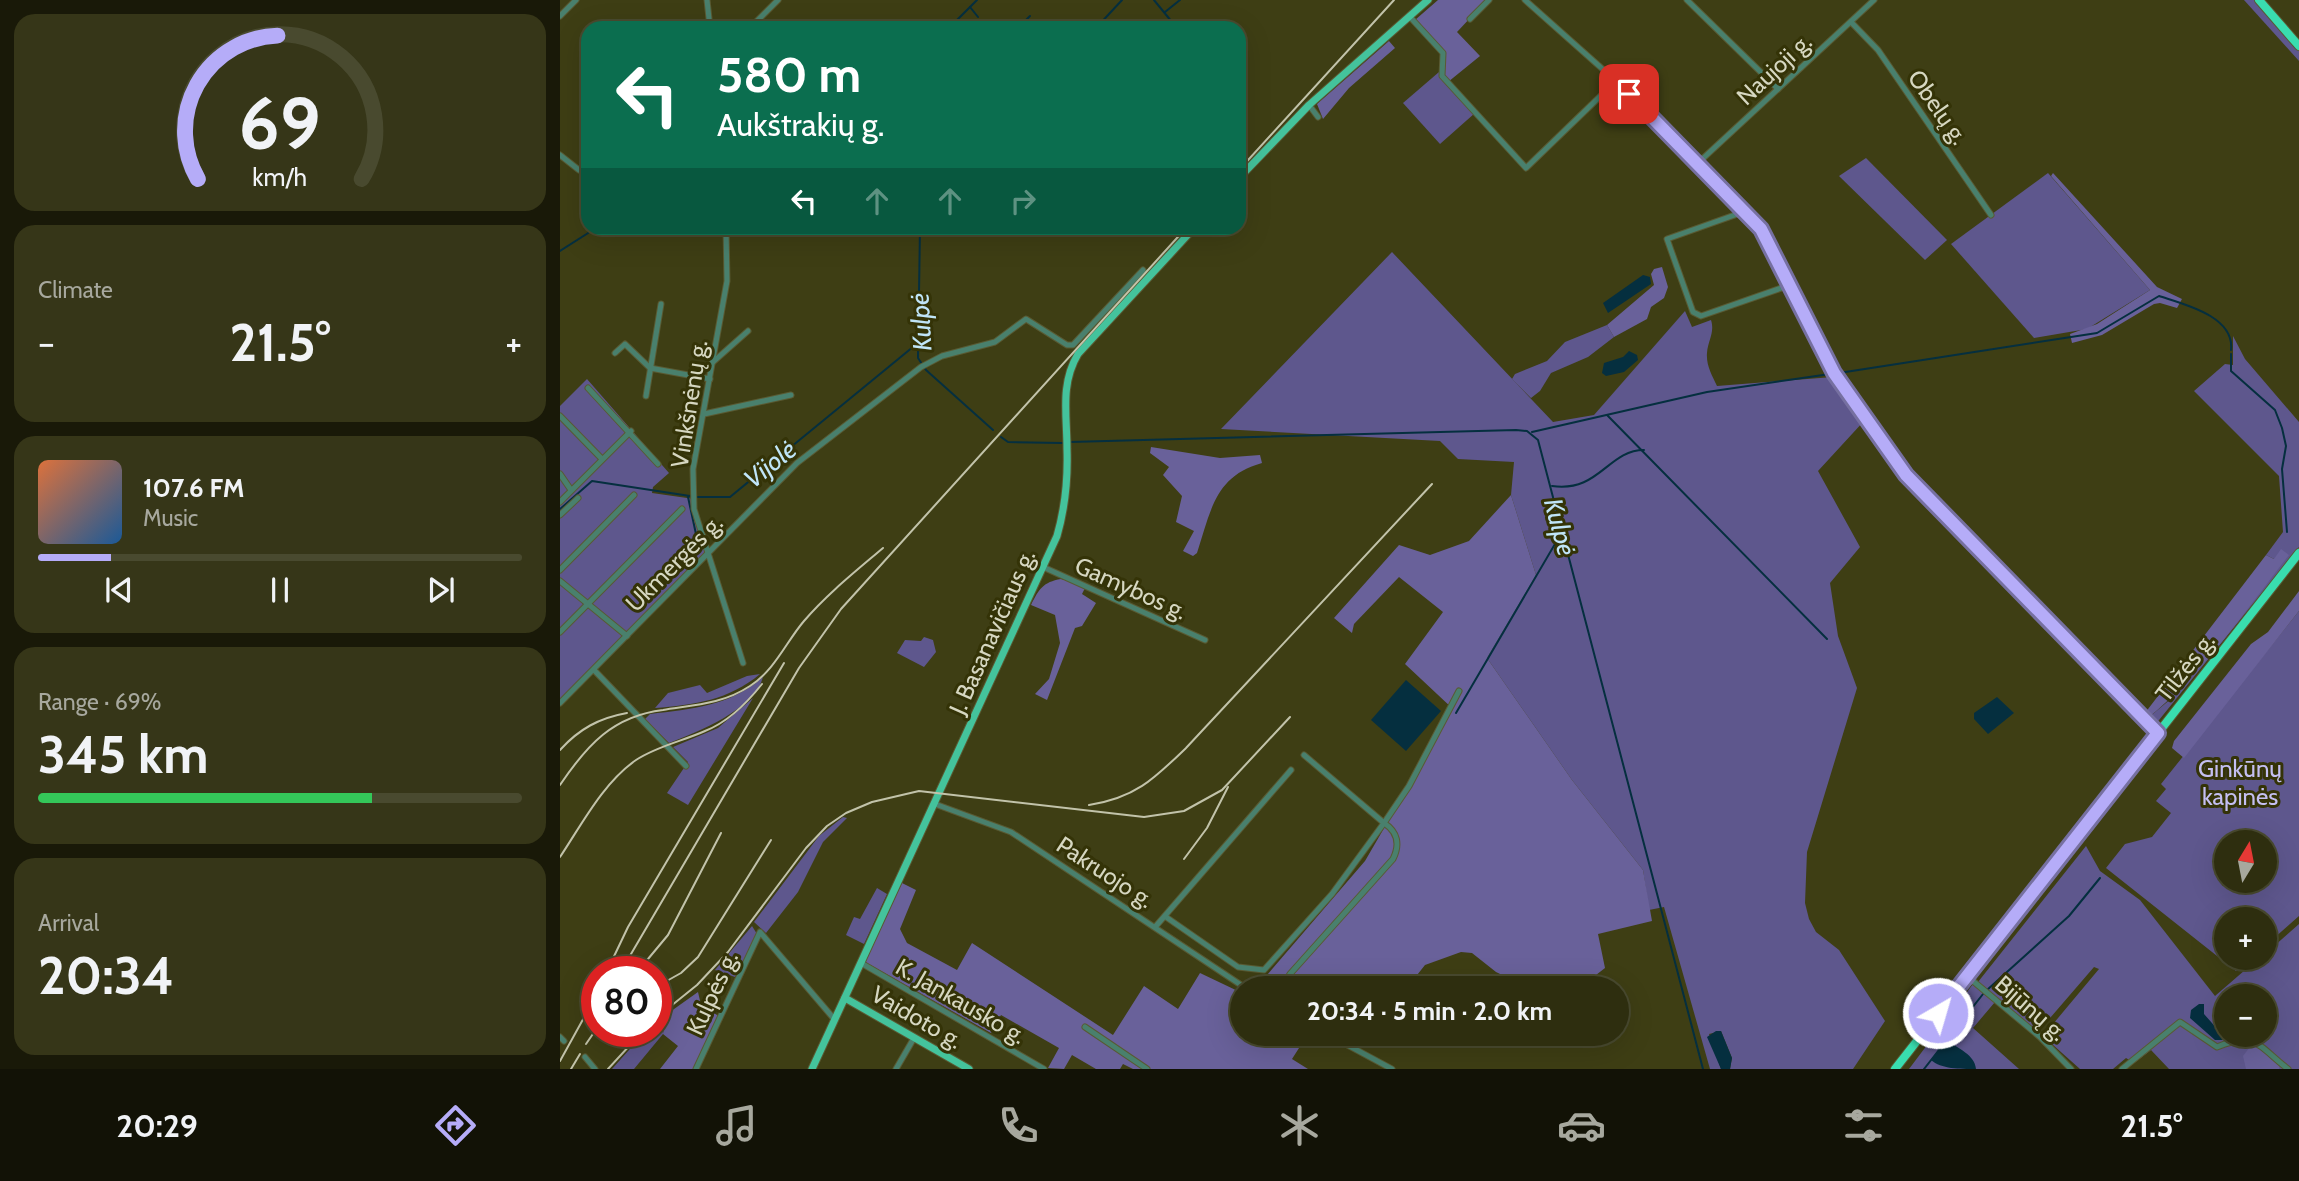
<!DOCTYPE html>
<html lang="en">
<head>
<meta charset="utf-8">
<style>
  :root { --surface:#2e2e0f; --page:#363618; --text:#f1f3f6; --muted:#a7a89e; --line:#494a2f; --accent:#b5acf8 }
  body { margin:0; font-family:Cabin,sans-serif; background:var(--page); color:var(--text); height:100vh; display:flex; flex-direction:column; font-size:26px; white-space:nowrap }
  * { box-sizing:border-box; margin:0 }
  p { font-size:23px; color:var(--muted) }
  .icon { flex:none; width:38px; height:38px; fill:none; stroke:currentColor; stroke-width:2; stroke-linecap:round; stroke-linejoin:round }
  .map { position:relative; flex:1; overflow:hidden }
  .panel { display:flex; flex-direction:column; gap:14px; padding:14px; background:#191908; width:560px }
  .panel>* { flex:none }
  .hud { position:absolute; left:21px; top:21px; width:665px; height:214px; border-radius:21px; box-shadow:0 7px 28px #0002,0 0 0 2px var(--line); background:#0b6e4f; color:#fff; overflow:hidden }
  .needle { width:46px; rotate:10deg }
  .tools { position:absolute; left:1654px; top:830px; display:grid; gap:14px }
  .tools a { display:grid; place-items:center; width:63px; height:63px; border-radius:50%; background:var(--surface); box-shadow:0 7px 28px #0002,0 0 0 2px var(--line); font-size:35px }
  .speed { position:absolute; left:21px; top:956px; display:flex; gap:14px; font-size:35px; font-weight:700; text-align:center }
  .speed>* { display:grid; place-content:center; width:91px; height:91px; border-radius:50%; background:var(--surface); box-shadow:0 7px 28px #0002,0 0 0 2px var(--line); line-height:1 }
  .speed .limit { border:10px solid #d22; background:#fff; color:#111 }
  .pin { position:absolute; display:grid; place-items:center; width:60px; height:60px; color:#fff; margin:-30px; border-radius:14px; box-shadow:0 4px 10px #0006 }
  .me { position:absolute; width:77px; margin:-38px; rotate:38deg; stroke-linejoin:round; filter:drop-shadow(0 0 5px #0008) }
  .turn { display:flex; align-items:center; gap:24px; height:147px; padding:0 21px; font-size:32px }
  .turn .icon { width:91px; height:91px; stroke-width:2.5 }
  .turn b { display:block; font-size:49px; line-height:60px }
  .lanes { display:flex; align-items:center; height:66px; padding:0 21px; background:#0003; justify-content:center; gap:35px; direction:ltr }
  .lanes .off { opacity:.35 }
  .big { font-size:52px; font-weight:700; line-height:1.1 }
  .panel .card { flex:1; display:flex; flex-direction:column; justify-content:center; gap:10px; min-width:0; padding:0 24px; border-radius:21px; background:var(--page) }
  .panel .dial { align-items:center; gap:0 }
  .dial svg { height:182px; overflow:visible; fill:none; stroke:var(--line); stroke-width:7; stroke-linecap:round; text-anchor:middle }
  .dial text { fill:var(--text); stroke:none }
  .song { display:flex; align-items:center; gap:21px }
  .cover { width:84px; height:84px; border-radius:10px; background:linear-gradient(135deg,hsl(20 70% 55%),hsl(210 70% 35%)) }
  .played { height:7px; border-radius:4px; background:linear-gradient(90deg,var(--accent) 15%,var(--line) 15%) }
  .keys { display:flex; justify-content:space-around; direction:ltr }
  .heat { display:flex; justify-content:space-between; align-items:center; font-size:38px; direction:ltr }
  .charge { height:10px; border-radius:5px; background:linear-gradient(90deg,#34c759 69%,var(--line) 0) }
  .trip { position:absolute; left:670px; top:976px; width:399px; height:70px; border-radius:35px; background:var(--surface); box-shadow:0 7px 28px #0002,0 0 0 2px var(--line); font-weight:700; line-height:70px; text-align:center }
  .tabs { display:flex; height:112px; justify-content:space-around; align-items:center; background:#121206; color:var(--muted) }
  .tabs .icon { width:49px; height:49px }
  .tabs .active { color:var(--accent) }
  .tabs b { font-size:32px; color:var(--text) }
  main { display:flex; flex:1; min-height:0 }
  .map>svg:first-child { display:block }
</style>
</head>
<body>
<main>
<section class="panel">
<div class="card dial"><svg viewBox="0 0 100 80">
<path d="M14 69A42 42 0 1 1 86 69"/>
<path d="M14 69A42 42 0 0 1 49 6" stroke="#b5acf8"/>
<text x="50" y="56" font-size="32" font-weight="700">69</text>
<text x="50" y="72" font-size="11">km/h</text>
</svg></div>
<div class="card"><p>Climate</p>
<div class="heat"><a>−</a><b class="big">21.5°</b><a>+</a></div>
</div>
<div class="card">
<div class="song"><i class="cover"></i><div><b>107.6 FM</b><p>Music</p></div></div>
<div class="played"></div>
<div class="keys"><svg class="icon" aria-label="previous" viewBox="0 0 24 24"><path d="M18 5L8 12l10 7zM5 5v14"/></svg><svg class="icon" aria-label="pause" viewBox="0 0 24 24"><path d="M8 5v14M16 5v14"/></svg><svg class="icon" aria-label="next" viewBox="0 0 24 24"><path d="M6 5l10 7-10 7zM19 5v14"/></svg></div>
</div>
<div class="card"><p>Range · 69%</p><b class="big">345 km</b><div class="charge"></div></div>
<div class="card"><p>Arrival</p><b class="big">20:34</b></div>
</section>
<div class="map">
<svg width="1739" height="1069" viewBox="0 0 1739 1069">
  <rect width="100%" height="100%" fill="#3e3e14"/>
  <g fill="#5e578d" fill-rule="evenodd">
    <polygon points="1684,0 1694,0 1739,51 1739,61"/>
    <polygon points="879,72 915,113 880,144 843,103"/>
    <polygon points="1306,158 1387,240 1365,260 1279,176"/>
    <polygon points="1488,173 1590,290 1527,329 1474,338 1391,244"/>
    <path d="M832 252 993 422 1034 415 1125 311 1132 327 1151 320C1155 333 1148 340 1147 353 1146 365 1152 375 1157 386L1273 377 1304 421 1258 471 1300 547 1270 583 1278 636 1297 688 1247 852 1245 903 1249 919 1256 932 1279 950 1325 1021 1293 1069H1170L1172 1058 1161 1031 1149 1034 1161 1069H1150L1104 907 1089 910 1083 870 1012 780 927 658 976 575 951 495 954 462 898 459 880 441 661 429Z"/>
    <polygon points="1047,325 1054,337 1028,357 991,373 980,391 971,398 952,379 955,374 987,361 1005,342"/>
    <polygon points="1673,336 1685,359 1739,422 1739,547 1595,725 1588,718 1612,698 1714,559 1706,555 1723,532 1719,476 1634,391 1665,364 1673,365"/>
    <polygon points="27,379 109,473 93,487 92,493 134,499 146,555 0,703 0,406"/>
    <path d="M1739 611V916L1705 946 1704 919H1666V957H1692L1676 971 1546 868 1565 844 1592 837 1611 813 1596 801 1606 789 1601 784ZM1666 842H1704V880H1666Z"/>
    <polygon points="364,637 373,640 376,652 364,667 337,653 345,640 361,641"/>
    <path d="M200 674C169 700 134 705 95 708L108 693 140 685 147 693 187 676Z"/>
    <path d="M203 677C195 709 138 732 109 743L85 719 90 714C132 709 170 706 203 677Z"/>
    <polygon points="193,698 128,805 107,793 128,762 113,747 158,728"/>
    <polygon points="283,817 287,818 263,842 238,892 206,933 194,922 259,836"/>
    <path d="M1526 846 1540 871 1580 900 1655 996 1700 957H1704L1705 954 1739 924V1069H1609L1591 1050 1574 1063 1566 1058 1553 1069H1520L1483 1036 1539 969 1534 967 1478 1032 1418 982ZM1666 996H1704V1034H1666Z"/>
    <polygon points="317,888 327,894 304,944 286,935 294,917 300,919"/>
    <polygon points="192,926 197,934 175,977 155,970"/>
    <polygon points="1413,984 1435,1002 1413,1028 1459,1069 1349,1069"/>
    <polygon points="107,1014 103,1034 74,1069 52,1069 86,1031 96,1031 96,1021"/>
  </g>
  <g fill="#69619a">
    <polygon points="878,0 927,0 897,32 920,56 888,82 879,72 885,64 886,54 855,20"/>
    <polygon points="829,41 835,48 789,88 763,119 757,104"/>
    <polygon points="1493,173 1597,287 1622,299 1617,308 1600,303 1594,304 1542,335 1512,343 1510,334 1537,324 1590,290 1491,176"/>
    <polygon points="1102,267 1108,287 1104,298 1091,307 1087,319 1054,337 1047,325 1094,285 1091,274 1094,269"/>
    <path d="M591 447 660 458 700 455 702 463C655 476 651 510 637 553L633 556 623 551 634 531 616 522 622 496 603 475 609 467 590 453Z"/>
    <polygon points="951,495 976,575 927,658 1012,780 1083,870 1092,921 1038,934 1045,968 1018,989 971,989 936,972 912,953 901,952 865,965 846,989 695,989 805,861 893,709 845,664 883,612 839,577 794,624 792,633 774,618 839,545 870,555 909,541"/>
    <path d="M1721 549 1729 555C1686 610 1643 673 1588 718L1585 713 1706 555 1714 559Z"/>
    <path d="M501 579 526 586 522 594 536 603 522 626 515 628 487 700 475 694 489 679 500 643 495 615 471 605C479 589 483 582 501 579Z"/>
    <polygon points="1739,591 1739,611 1624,758 1612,748 1614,741 1691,644 1708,632"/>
    <polygon points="342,883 356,890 340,929 347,943 397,970 412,943 553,1035 584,986 618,1009 640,973 682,993 682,1034 748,1034 732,1059 748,1069 573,1069 563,1064 560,1069 536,1069 512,1055 504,1069 488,1068 499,1048 441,1015 431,1033 305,962"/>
    <polygon points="138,992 141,1005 157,1015 158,1019 136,1069 100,1069 118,1046 103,1034 107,1014"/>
    <polygon points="1693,1043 1719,1064 1719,1069 1686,1069 1683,1056"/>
  </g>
  <g fill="#052f3f">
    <polygon points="1083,275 1090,277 1091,284 1048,313 1043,303"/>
    <polygon points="1069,351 1077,355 1078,360 1064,372 1046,376 1042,373 1044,363 1063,357"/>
    <polygon points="846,680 881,711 846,751 811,720"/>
    <polygon points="1437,697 1454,713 1428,734 1414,719 1414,713"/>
    <polygon points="1639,1004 1644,1004 1644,1014 1667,1040 1655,1040 1630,1018 1631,1010"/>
    <polygon points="1156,1031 1161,1031 1172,1058 1170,1069 1161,1069 1147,1037"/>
    <path d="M1387 1041C1398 1048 1415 1055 1416 1069 1400 1069 1381 1069 1371 1060Z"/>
  </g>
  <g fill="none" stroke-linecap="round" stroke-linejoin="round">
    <g stroke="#052f3f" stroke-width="2">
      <polyline points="594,0 612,22"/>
      <polyline points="410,7 418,17"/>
      <polyline points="605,12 620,0"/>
      <polyline points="422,22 429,28"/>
      <polyline points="389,28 417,0"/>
      <polyline points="458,28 470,16"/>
      <polyline points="536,28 562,0"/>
      <polyline points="360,228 358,358 366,370 433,430"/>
      <polyline points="0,251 36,228"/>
      <polyline points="1671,354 1671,371 1715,410 1722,428 1726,446 1722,469 1727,532"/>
      <path d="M1279 373 1537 333 1599 296C1623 304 1675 316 1671 350"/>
      <polyline points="1047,415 1267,639"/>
      <polyline points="972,432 1147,392 1270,374"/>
      <polyline points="441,437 448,442 502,443"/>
      <polyline points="510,442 956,430 967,431 978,440 1143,1069"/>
      <path d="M992 486C1039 493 1048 450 1084 450"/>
      <polyline points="128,497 139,548"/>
      <polyline points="136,497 170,497 359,342"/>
      <polyline points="0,509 32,481 130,496"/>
      <polyline points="896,713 1002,532"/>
      <polyline points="1427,990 1509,916 1540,878"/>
      <polyline points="1364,1069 1423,994"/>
    </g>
    <defs>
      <g id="minor">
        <polyline points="147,0 150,28"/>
        <polyline points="965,0 1056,81 1186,211 1209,242 1274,373 1346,476 1598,733"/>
        <polyline points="1127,0 1218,89"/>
        <polyline points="0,16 16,0"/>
        <polyline points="850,17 883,53 882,76 966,168 1056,81"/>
        <polyline points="910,19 929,0"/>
        <polyline points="1291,22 1318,50 1431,215"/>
        <polyline points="190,28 218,0"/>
        <polyline points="749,105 758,117"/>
        <polyline points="0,155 19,170"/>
        <polyline points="1138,163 1314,0"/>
        <polyline points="1186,211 1107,239 1133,312 1141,316 1230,285"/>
        <polyline points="166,228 167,281 133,469 134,509 183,663"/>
        <polyline points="55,353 65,344 90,368 150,379"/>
        <polyline points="153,362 188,331"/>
        <polyline points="28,388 98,464"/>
        <polyline points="86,396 101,304"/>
        <polyline points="144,414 231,395"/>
        <polyline points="0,416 42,459"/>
        <polyline points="0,474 11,490"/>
        <polyline points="0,502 71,431"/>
        <polyline points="0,515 18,498"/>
        <polyline points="483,567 645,640"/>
        <polyline points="0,570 74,495"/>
        <polyline points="0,581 67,636"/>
        <polyline points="0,632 122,509"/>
        <polyline points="34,670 126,766"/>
        <polyline points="0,703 237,463 361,367 382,356 435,342 466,319 507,345 513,345 583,270"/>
        <polyline points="375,804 451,832 687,989"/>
        <polyline points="606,917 678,967 704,970 772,894 824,823 744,755"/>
        <polyline points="596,926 731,770"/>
        <polyline points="301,963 484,1069"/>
        <polyline points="1407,976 1480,1037 1511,1069"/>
        <path d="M721 989 730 974 833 859C840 845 838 832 824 823L849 786 899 691"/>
        <polyline points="525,1027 587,1069"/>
        <polyline points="767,1034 832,1069"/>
        <polyline points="0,1037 4,1041"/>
        <polyline points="25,1057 35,1069"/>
        <polyline points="136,1069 200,932 275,1020"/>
        <polyline points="336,1069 354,1038"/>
        <path d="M1562 1069 1620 1022 1657 1047C1697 1031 1699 1047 1728 1069"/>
      </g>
      <g id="major">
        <polyline points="679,178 749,105 868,0"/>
        <polyline points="285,998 409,1069"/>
        <path d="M252 1069 497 536C505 508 508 478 507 449 507 415 500 384 518 354L634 228"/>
      </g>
      <g id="highway">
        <polyline points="1699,0 1739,46"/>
        <polyline points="1335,1069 1739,553"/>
      </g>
    </defs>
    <use href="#minor" stroke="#595a33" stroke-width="7"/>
    <use href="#major" stroke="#595a33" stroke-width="9"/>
    <use href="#highway" stroke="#595a33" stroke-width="10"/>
    <use href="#minor" stroke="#49806d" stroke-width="5"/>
    <use href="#major" stroke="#44c39c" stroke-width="7"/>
    <use href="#highway" stroke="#39ddaf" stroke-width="8"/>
    <g stroke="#c2c3aa" stroke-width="2">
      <polyline points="679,170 834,0"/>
      <path d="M0 750C19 729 39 718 67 713"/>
      <path d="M0 785C27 745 53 716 103 710 134 705 163 704 190 686 215 670 226 642 244 621 267 594 296 571 323 548"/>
      <path d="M529 805C575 798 594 779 626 748L872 484"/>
      <path d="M0 857C22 824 43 783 76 760 97 746 123 741 145 731 168 722 187 703 202 684"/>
      <polyline points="624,859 647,828 668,787"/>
      <polyline points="47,971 68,927 224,663"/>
      <polyline points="61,971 239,668 281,609 626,228"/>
      <polyline points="78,971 108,935 161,833"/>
      <polyline points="96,987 121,973 138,957 211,840"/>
      <polyline points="96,1018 137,985 168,952 246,848 267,826 286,813 312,802 359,791 584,817 624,811 662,790 730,717"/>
      <polyline points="26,1044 37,1028"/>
      <polyline points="0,1061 37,994"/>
      <polyline points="11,1069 20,1054"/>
      <polyline points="48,1069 83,1031"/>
    </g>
  </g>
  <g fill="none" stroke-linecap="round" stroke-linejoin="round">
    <defs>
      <polyline id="route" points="1069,94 1201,229 1274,373 1346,475 1598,733 1378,1013"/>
    </defs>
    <use href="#route" stroke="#7670a1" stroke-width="18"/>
    <use href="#route" stroke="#b5acf8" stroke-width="12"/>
  </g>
  <g text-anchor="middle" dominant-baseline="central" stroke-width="6" stroke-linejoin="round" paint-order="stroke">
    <g font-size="24" fill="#d6d7c1" stroke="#343307">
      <text transform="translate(1214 69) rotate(-43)">Naujoji g.</text>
      <text transform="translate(1378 107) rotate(55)">Obelų g.</text>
      <text transform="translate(129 404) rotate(-81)">Vinkšnėnų g.</text>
      <text transform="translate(114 563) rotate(-45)">Ukmergės g.</text>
      <text transform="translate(571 588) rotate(24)">Gamybos g.</text>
      <text transform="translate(432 632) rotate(-66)">J. Basanavičiaus g.</text>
      <text transform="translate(1625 667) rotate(-52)">Tilžės g.</text>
      <text transform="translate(545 872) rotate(33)">Pakruojo g.</text>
      <text transform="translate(152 993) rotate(-65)">Kulpės g.</text>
      <text transform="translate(401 1001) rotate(30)">K. Jankausko g.</text>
      <text transform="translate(1471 1008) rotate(41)">Bijūnų g.</text>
      <text transform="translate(357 1017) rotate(30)">Vaidoto g.</text>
    </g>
    <g font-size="24" fill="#c4bff2" stroke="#343307">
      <text x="1680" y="768">Ginkūnų<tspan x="1680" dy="28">kapinės</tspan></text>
    </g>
    <g font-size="26" font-style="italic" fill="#c0e5f8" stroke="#343307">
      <text transform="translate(361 322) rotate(-93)">Kulpė</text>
      <text transform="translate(210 464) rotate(-39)">Vijolė</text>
      <text transform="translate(1000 527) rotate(75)">Kulpė</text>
    </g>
  </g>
</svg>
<div class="tools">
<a><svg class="needle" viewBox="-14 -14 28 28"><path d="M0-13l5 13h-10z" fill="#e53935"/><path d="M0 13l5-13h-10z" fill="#a7a89e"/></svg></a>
<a>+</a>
<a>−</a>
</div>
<div class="speed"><div class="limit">80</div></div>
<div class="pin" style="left:1069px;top:94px;background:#d93025"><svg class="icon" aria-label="arrive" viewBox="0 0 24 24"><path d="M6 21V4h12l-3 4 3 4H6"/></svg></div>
<svg class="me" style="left:1378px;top:1013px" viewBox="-20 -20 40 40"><circle r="17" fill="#b5acf8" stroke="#fff" stroke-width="3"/><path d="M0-11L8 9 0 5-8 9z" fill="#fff"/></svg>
<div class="trip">20:34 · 5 min · 2.0 km</div>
<div class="hud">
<div class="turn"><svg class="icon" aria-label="left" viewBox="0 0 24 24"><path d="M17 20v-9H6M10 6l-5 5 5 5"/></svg><div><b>580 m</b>Aukštrakių g.</div></div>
<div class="lanes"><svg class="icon" aria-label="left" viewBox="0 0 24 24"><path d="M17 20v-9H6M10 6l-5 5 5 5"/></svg><svg class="icon off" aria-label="ahead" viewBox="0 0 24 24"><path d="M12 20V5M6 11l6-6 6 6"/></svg><svg class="icon off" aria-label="ahead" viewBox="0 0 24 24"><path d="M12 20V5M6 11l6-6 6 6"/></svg><svg class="icon off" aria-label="right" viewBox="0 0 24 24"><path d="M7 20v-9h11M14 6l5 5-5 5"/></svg></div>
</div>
</div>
</main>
<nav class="tabs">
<b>20:29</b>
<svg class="icon active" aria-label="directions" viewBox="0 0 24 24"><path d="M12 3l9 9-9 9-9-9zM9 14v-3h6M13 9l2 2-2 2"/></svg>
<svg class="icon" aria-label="music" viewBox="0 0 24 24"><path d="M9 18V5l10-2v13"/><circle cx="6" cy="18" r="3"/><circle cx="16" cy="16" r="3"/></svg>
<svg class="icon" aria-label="phone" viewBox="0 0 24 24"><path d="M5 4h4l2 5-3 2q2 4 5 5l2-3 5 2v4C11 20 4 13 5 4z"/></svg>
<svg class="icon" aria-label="climate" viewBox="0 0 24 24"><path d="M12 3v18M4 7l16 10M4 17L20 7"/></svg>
<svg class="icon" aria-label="car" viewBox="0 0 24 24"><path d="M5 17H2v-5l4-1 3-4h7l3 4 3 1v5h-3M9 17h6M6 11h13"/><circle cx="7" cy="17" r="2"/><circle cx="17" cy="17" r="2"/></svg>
<svg class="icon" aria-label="filters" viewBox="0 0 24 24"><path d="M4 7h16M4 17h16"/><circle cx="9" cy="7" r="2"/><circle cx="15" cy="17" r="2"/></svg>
<b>21.5°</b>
</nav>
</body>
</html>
